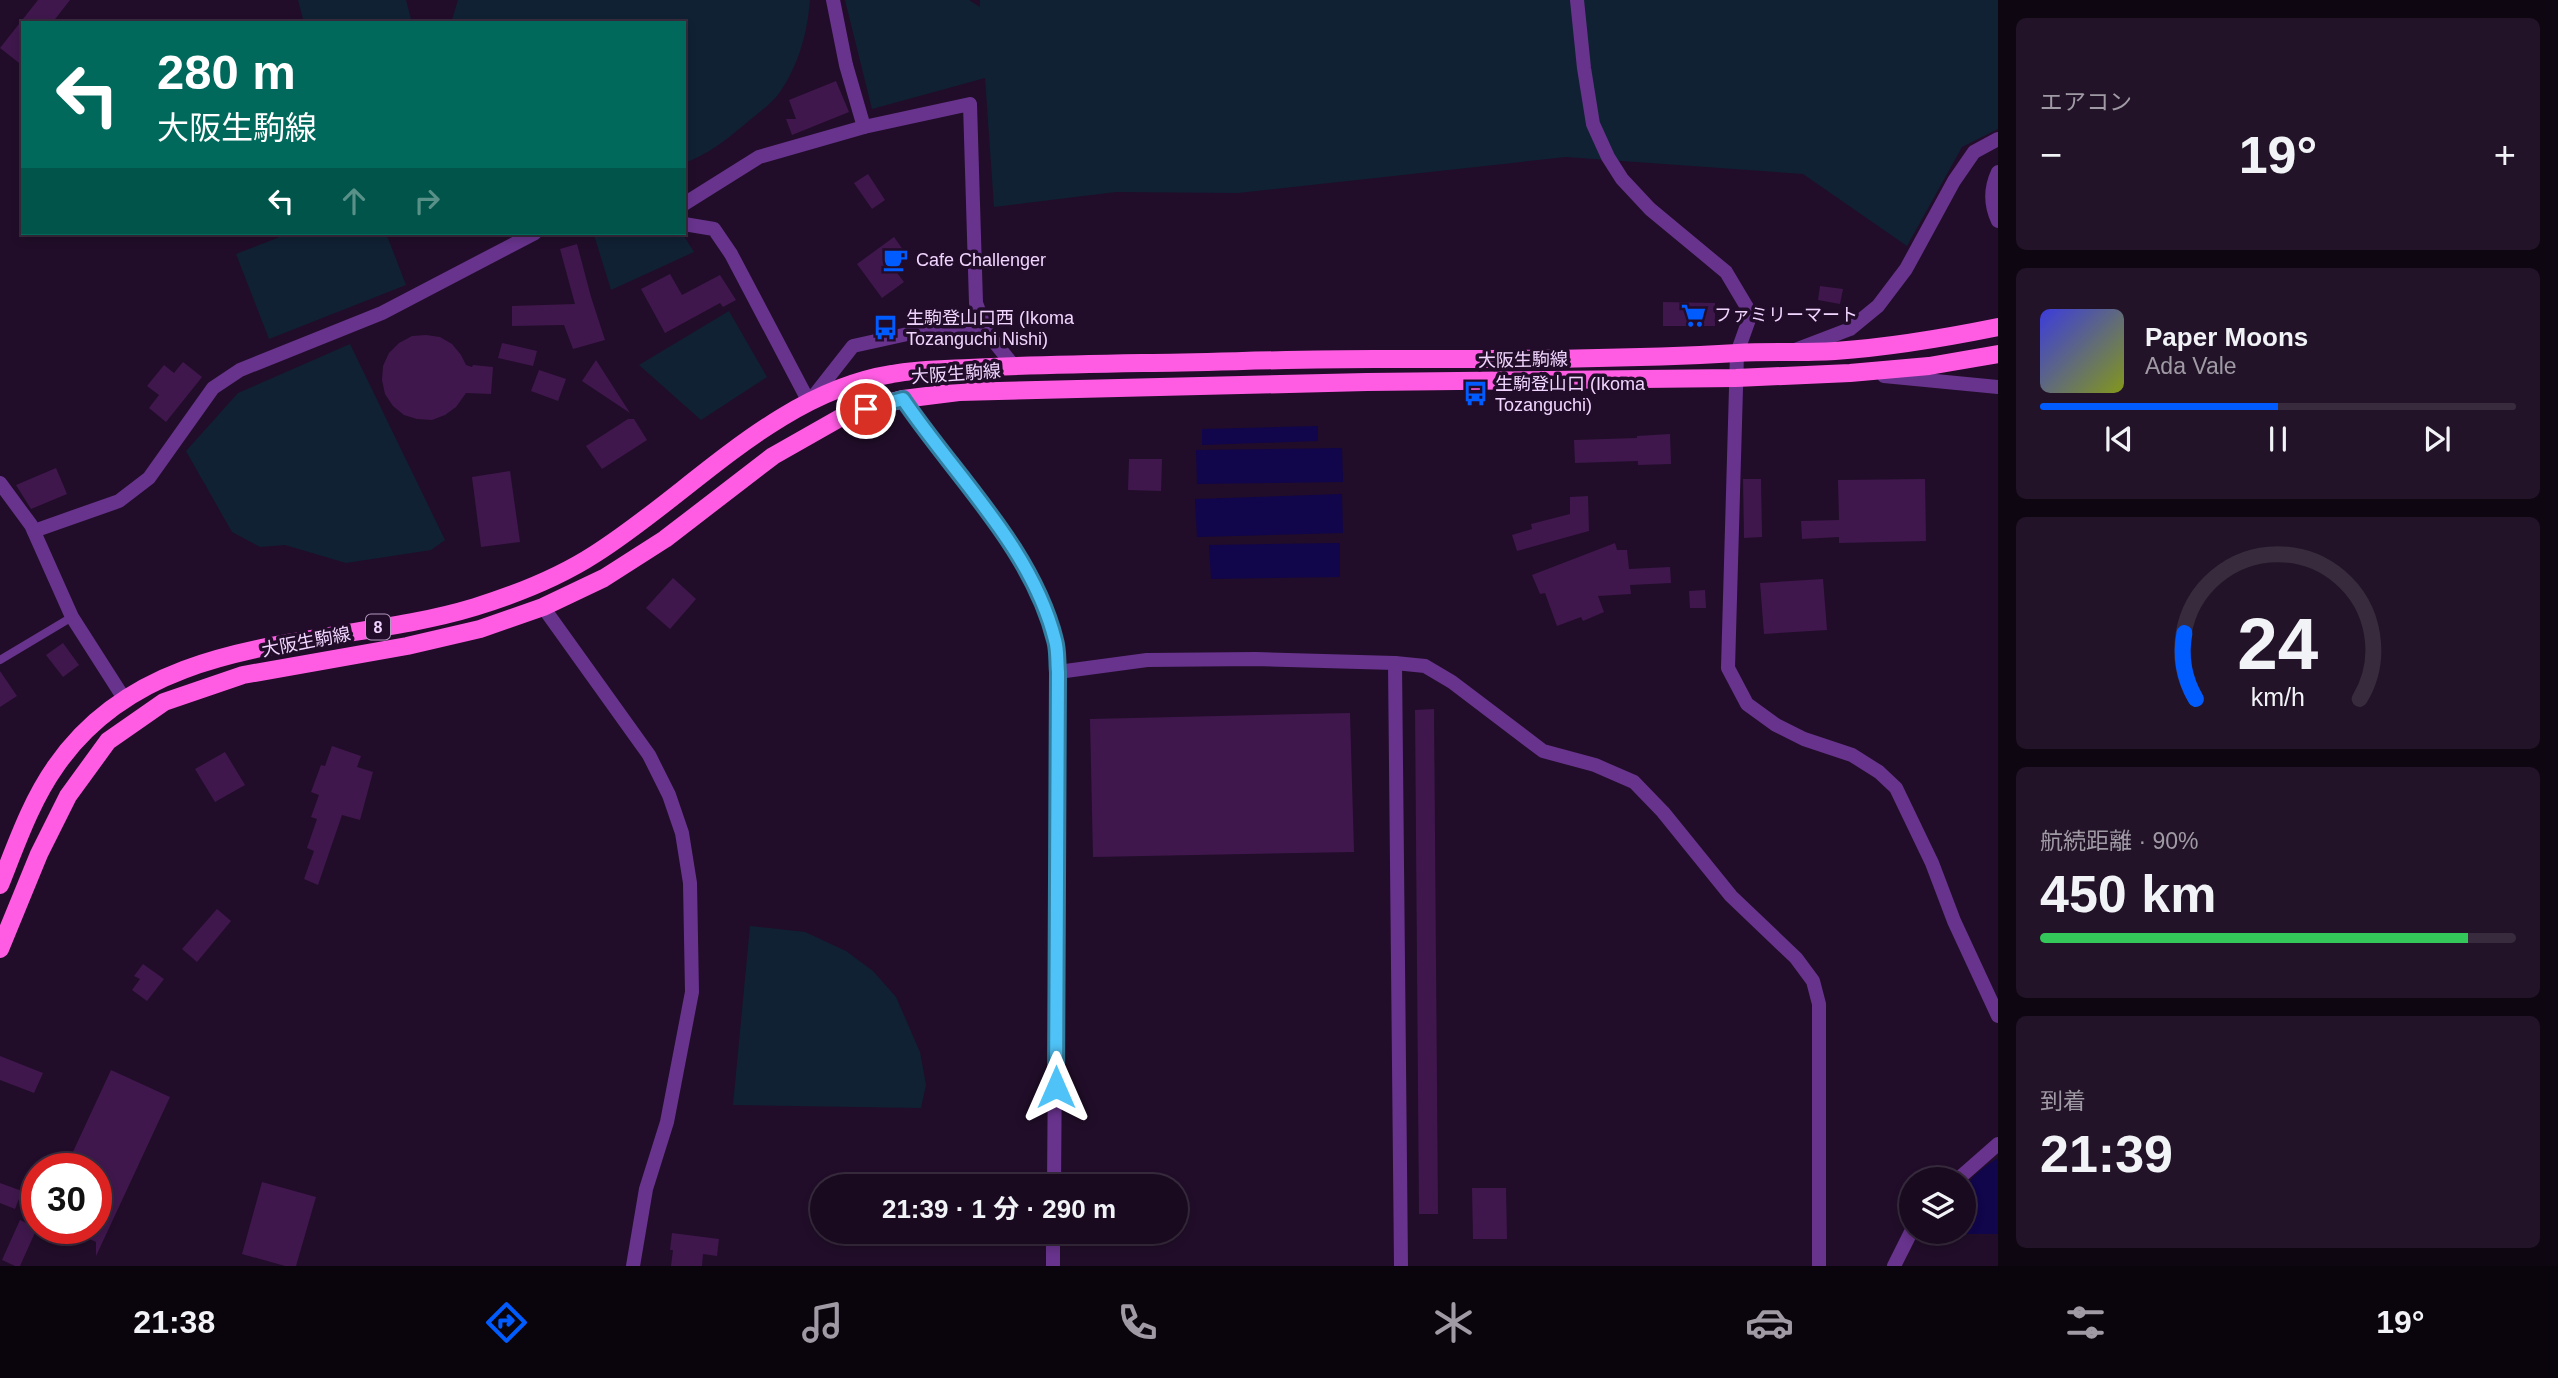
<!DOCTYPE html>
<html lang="ja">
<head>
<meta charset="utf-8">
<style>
  :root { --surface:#190a1f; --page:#221328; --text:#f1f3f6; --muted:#9f9aa4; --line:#372b3d; --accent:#015cff }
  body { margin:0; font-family:Arial,"Noto Sans JP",sans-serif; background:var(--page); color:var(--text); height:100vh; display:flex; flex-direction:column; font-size:26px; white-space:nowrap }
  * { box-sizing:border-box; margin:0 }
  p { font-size:23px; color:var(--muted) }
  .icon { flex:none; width:38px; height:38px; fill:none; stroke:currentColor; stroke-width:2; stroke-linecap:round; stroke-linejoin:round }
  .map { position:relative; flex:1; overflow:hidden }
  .side { display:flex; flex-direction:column; gap:18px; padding:18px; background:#0e0611; width:560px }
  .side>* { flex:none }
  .top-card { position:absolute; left:21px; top:21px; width:665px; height:214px; border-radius:0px; box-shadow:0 4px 10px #0003,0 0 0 2px var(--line); background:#00695c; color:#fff; overflow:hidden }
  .fabs { position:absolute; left:1899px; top:1167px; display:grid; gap:14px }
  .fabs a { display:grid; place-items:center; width:77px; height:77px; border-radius:50%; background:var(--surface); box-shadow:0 4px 10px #0003,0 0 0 2px var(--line); font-size:35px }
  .speed { position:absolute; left:21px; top:1153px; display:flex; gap:14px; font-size:35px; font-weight:700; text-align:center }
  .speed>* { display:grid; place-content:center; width:91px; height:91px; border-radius:50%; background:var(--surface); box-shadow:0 4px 10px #0003,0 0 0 2px var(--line); line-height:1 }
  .speed .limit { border:10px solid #d22; background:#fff; color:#111 }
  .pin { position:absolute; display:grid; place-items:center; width:60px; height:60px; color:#fff; margin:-30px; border:4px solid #fff; border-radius:50%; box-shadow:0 2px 7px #0007 }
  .me { position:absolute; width:77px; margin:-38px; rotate:0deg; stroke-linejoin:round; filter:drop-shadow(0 0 5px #0008) }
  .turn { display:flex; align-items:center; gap:24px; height:147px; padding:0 21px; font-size:32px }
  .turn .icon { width:91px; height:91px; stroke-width:2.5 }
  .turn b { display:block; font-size:49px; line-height:60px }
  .lanes { display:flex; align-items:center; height:66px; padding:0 21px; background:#0003; justify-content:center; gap:35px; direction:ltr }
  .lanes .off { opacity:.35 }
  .big { font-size:52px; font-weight:700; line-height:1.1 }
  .side .card { flex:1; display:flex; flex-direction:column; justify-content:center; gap:10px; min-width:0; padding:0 24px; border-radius:10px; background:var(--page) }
  .side .dial { align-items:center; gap:0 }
  .dial svg { height:182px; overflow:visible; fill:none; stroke:var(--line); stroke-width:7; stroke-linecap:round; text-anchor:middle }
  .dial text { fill:var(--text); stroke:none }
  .song { display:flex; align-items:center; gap:21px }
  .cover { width:84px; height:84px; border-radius:10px; background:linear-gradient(135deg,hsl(240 70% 55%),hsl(70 70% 35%)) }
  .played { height:7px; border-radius:4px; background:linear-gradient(90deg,var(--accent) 50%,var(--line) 50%) }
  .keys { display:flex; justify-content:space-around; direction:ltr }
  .heat { display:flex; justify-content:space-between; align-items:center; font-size:38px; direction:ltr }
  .charge { height:10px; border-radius:5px; background:linear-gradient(90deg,#34c759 90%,var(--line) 0) }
  .trip { position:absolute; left:810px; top:1174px; width:378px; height:70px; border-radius:35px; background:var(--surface); box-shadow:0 4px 10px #0003,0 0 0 2px var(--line); font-weight:700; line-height:70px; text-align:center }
  .tab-bar { display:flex; height:112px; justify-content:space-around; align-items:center; background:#0a040c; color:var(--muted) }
  .tab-bar .icon { width:49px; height:49px }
  .tab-bar .active { color:var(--accent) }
  .tab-bar b { font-size:32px; color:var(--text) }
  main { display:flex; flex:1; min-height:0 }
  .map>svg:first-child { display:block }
</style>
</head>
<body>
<main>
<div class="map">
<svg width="1998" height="1266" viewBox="0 0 1998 1266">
  <rect width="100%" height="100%" fill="#210d29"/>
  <g fill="#102134">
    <polygon points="298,0 406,0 412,23 304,23"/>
    <path d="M458 0H810C807 34 799 64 780 92 771 105 755 115 744 125 726 140 707 155 684 163V23H451Z"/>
    <polygon points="845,0 969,0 980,7 980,0 1998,0 1998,129 1962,147 1907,246 1803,174 1566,157 1238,193 1116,192 994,207 985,78 872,109"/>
    <polygon points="290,233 386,233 406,285 269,339 236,254"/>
    <polygon points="625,233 682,233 694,252 611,290 594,235"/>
    <polygon points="729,311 767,377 701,420 639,365"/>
    <polygon points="350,344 445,540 431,550 346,563 285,545 260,547 232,532 186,451 238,393"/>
    <polygon points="750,926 805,932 846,951 873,971 896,997 920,1052 926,1085 921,1108 733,1105"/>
  </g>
  <g fill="#11054b">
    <polygon points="1318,426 1318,441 1202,445 1202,429"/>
    <polygon points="1342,448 1343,482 1197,484 1196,450"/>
    <polygon points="1342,494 1343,533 1197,537 1195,499"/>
    <polygon points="1340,543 1340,577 1211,579 1209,545"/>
    <path d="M1998 1158V1234H1960L1957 1232H1964C1964 1190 1960 1182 1998 1158Z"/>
  </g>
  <g fill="#3f174c">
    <polygon points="38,0 70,0 52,23 23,23 23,66 0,48"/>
    <polygon points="836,81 849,112 792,135 786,119 796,119 789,100"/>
    <polygon points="868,174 885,200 872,209 854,183"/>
    <polygon points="894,237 906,254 891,265 904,282 882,298 857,264"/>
    <polygon points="577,244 591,297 605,340 573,349 564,325 512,326 512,306 575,304 560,249"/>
    <polygon points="670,274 682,295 720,275 736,300 723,307 720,303 665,333 641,289"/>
    <polygon points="1820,286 1843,289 1840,304 1818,300"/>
    <polygon points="1663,302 1715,303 1715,326 1663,326"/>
    <polygon points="426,335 440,337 452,344 461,355 466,365 472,367 473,365 493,367 491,394 466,393 456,407 445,415 432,420 417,419 404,415 393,406 385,394 382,380 383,366 389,353 399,343 412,336"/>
    <polygon points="502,343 537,351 533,366 498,358"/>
    <polygon points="596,360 630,413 582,381"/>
    <polygon points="183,362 202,377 166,422 149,408 159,395 147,386 164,365 174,373"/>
    <polygon points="539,370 566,379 558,401 531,391"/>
    <polygon points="628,419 634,419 647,440 602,469 586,446"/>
    <polygon points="1670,434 1671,464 1638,465 1638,461 1575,463 1574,440 1637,438 1637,436"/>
    <polygon points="1129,459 1162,459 1161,491 1128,490"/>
    <polygon points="56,468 67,494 31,509 16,485"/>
    <polygon points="510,471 520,542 481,547 472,477"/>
    <polygon points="1743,479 1761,479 1762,537 1744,538"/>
    <polygon points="1925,479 1926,541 1839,543 1839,537 1802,539 1801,521 1839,520 1838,480"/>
    <polygon points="1588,496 1589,531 1517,551 1512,535 1532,529 1531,524 1570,514 1570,497"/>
    <polygon points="1615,543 1617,550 1627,550 1629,569 1670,567 1671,583 1630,585 1631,594 1598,596 1604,612 1583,621 1581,617 1557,626 1545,593 1540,594 1532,575"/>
    <polygon points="673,578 696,599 670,629 646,608"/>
    <polygon points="1823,579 1827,630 1764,634 1760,583"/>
    <polygon points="1705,590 1706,608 1690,608 1689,591"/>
    <polygon points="63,643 79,665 63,677 46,655"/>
    <polygon points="0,671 17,696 0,707"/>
    <polygon points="1434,709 1438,1214 1419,1214 1415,710"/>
    <polygon points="1350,713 1354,852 1093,857 1090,719"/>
    <polygon points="332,746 361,756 357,767 373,772 360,820 342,815 318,885 304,879 314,851 307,848 317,819 311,817 319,795 311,792 321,765 325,766"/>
    <polygon points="225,752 245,785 215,802 195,769"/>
    <polygon points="217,909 231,921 197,962 182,949"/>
    <polygon points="143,964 164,979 147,1001 132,990 140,979 134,976"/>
    <polygon points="0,1056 43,1073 34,1093 0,1080"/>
    <polygon points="111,1070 170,1097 96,1256 96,1242 66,1228 96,1228 96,1169 65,1169"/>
    <polygon points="262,1182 316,1197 296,1266 285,1266 242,1254"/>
    <polygon points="0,1183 22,1191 15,1209 0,1203"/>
    <polygon points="1472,1188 1506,1188 1507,1239 1473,1239"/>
    <polygon points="20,1220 37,1228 20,1266 15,1266 2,1260"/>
    <polygon points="672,1233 719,1239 717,1256 703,1254 702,1266 671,1266 673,1250 670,1250"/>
  </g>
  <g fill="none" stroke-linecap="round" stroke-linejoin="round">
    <polyline stroke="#68338d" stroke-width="8" points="0,660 72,617"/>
    <g stroke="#68338d" stroke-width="14">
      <polyline points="833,0 846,65 864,127"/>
      <polyline points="1577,0 1584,68 1593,124 1608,157 1622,179 1650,209 1726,272 1751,314 1737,353 1728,668 1747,704 1776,725 1804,739 1852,755 1879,772 1896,788 1932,863 1954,921 1998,1016"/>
      <polyline points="684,204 759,157 864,127 970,104 976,303 987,333 1013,365"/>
      <polyline points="684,224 714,229 731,254 809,402 853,346 912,333 987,333"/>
      <path d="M903 399C954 475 1033 550 1055 640 1058 650 1057 662 1058 672L1054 1186"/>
      <polyline points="0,483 31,525 72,617 125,700"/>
      <polyline points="34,531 119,501 149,478 213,388 240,370 382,313 535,233"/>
      <polyline points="543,607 649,755 669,795 682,833 690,883 692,992 667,1122 646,1189 633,1266"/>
      <polyline points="1395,663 1401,1266"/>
      <polyline points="1058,672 1147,660 1256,659 1395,663 1425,666 1452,682 1543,751 1595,765 1634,782 1663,812 1731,896 1796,958 1813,981 1819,1004 1819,1266"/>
      <polyline points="1957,1180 1998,1144"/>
      <polyline points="1053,1266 1053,1232"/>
      <polyline points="1894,1266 1911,1232"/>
    </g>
    <g stroke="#68338d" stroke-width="14">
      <path d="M1998 172C1990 189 1990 204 1998 221"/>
      <polyline points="1795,350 1850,329 1878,306 1906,269 1954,181 1974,152 1998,139"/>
      <polyline points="1884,376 1998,387"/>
    </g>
    <g stroke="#ff5ce3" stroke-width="18">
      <path d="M0 885C16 845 31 801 56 766 151 628 334 650 475 607 517 594 558 578 595 554 690 494 777 392 892 374 917 369 944 369 969 368 1027 365 1086 364 1144 363 1221 362 1298 359 1375 359 1495 359 1616 360 1737 353 1769 351 1802 353 1835 351 1890 347 1944 338 1998 327"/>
      <polyline points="0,949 39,854 68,796 108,741 164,702 243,675 407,646 480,629 543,607 604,578 665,539 773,456 847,414 903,399 959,392 1367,382 1736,378 1850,373 1929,366 1998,354"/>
    </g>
  </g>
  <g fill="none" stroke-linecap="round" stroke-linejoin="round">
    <defs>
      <path id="route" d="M866 409 903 399C955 476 1032 548 1055 640 1058 650 1057 662 1058 672L1056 1087"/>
    </defs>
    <use href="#route" stroke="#337fa1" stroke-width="18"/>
    <use href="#route" stroke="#4fc3f7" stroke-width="12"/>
  </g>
  <defs>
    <symbol id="cafe-bare" viewBox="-9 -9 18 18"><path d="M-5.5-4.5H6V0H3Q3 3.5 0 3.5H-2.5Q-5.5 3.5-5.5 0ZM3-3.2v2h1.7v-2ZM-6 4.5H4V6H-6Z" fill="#015cff" stroke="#210d29" stroke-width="2.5" paint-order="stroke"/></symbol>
    <symbol id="supermarket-bare" viewBox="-9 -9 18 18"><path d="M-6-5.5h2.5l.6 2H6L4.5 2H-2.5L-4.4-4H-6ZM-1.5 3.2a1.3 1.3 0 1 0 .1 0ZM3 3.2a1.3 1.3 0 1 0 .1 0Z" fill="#015cff" stroke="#210d29" stroke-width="2.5" paint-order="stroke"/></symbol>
    <symbol id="bus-bare" viewBox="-9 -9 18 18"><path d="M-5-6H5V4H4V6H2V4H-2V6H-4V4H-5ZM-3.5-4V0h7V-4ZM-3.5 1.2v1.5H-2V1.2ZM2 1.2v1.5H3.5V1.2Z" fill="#015cff" stroke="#210d29" stroke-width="2.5" paint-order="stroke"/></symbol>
  </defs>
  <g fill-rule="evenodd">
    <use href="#cafe-bare" x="878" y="242" width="35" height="35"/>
    <use href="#supermarket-bare" x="1676" y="298" width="35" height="35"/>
    <use href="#bus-bare" x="868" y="310" width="35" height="35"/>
    <use href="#bus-bare" x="1458" y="376" width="35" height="35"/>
  </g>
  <g text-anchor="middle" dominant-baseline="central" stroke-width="7" stroke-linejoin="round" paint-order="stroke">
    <rect fill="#210d29" stroke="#b399bf" stroke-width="2" x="366" y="614.5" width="24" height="25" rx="5"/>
    <g font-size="16" font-weight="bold" fill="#f1d5ff">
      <text x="378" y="627">8</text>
    </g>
    <g font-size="18" fill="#f1d5ff" stroke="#210d29" text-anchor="start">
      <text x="916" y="260">Cafe Challenger</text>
      <text x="1714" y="315">ファミリーマート</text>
      <text x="906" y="318">生駒登山口西 (Ikoma<tspan x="906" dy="21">Tozanguchi Nishi)</tspan></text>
      <text x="1495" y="384">生駒登山口 (Ikoma<tspan x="1495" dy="21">Tozanguchi)</tspan></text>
    </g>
    <g font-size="18" fill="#f1d5ff" stroke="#210d29">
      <text transform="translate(1523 360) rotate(-1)">大阪生駒線</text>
      <text transform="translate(956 374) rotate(-4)">大阪生駒線</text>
      <text transform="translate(306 642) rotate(-11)">大阪生駒線</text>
    </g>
  </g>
</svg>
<div class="fabs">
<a><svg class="icon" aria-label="layers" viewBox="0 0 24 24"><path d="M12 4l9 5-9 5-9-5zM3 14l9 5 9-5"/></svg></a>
</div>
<div class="speed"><div class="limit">30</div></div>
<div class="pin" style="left:866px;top:409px;background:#d93025"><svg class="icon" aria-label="arrive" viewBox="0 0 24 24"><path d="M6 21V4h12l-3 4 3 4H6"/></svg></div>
<svg class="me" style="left:1056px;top:1087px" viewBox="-20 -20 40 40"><path d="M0-17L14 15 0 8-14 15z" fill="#4fc3f7" stroke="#fff" stroke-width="4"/></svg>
<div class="trip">21:39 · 1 分 · 290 m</div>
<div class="top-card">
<div class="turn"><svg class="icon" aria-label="left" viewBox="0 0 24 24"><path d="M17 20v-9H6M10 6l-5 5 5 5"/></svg><div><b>280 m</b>大阪生駒線</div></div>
<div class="lanes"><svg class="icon" aria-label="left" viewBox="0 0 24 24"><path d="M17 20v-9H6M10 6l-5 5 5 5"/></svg><svg class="icon off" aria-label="ahead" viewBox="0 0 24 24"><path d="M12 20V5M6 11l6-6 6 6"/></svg><svg class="icon off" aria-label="right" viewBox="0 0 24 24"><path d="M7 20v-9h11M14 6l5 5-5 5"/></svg></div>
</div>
</div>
<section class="side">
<div class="card"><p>エアコン</p>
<div class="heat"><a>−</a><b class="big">19°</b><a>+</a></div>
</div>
<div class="card">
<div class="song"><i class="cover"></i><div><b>Paper Moons</b><p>Ada Vale</p></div></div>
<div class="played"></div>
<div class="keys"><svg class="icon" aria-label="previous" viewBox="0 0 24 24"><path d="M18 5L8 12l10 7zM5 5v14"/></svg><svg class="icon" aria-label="pause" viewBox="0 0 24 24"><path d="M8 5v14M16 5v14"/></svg><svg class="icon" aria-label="next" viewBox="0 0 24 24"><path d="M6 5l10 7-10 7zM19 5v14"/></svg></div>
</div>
<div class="card dial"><svg viewBox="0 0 100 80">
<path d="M14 69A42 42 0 1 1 86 69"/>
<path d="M14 69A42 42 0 0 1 9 40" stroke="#015cff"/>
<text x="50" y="56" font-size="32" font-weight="700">24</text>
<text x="50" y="72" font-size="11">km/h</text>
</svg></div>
<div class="card"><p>航続距離 · 90%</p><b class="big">450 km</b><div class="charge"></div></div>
<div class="card"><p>到着</p><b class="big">21:39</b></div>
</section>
</main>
<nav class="tab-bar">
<b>21:38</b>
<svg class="icon active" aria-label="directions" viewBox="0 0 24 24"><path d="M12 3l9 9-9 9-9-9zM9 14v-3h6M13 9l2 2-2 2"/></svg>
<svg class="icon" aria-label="music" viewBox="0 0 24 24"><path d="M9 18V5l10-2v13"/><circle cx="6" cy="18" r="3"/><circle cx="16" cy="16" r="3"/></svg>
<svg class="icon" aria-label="phone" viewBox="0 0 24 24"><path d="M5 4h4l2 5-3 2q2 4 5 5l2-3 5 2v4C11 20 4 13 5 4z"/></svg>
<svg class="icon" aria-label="climate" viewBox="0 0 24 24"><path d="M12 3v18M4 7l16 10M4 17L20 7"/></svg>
<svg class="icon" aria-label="car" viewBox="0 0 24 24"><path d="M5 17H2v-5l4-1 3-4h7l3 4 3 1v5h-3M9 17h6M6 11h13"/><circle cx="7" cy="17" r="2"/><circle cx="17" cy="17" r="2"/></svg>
<svg class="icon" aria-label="filters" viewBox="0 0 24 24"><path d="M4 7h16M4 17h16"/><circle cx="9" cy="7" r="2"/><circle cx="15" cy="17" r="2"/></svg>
<b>19°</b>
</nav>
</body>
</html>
